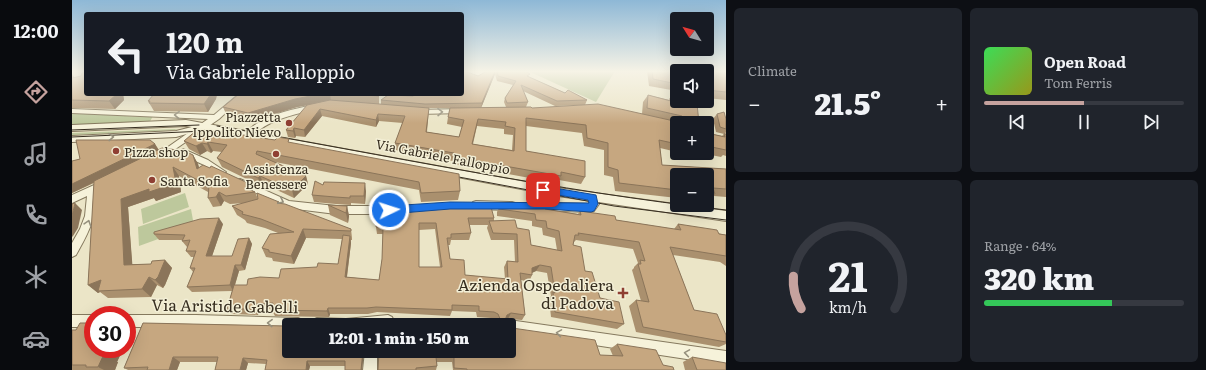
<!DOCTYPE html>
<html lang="en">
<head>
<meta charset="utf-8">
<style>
  :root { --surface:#171b24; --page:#20242c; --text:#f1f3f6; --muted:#9ea1a6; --line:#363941; --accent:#c5a29e }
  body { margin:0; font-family:Literata,serif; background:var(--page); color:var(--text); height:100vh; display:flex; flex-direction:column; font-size:15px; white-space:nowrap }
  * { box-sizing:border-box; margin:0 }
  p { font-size:13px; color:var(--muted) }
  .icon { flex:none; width:22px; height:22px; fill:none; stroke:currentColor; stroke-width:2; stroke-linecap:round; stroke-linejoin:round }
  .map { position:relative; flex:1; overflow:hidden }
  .side { display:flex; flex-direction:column; gap:8px; padding:8px; background:#0d0f14; width:480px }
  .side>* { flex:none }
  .guide { position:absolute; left:12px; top:12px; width:380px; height:84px; border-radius:4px; box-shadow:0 4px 16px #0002; background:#171b24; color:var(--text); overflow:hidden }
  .needle { width:26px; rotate:307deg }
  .controls { position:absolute; left:598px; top:12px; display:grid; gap:8px }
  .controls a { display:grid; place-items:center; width:44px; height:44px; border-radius:4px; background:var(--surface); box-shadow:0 4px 16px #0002; font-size:20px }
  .speed { position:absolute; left:12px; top:306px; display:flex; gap:8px; font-size:20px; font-weight:700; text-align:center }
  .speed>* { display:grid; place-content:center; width:52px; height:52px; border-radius:50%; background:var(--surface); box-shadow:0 4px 16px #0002; line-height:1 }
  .speed .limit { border:6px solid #d22; background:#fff; color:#111 }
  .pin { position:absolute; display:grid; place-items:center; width:34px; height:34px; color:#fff; margin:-17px; border-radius:8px; box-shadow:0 2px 6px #0006 }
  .me { position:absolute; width:44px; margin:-22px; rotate:86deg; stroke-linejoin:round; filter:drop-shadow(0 0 3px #0008) }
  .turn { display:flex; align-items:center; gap:14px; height:84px; padding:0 16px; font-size:18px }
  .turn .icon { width:52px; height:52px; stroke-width:2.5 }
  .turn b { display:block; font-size:28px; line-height:34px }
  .big { font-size:30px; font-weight:800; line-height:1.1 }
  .side .widget { flex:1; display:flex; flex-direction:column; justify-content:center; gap:6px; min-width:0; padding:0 14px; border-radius:6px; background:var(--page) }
  .side .dial { align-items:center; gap:0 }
  .dial svg { height:104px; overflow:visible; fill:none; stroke:var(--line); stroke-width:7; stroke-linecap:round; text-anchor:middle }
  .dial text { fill:var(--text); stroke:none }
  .song { display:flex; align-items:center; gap:12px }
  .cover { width:48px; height:48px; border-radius:6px; background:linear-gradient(135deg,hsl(130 70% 55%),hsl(60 70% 35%)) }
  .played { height:4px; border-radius:2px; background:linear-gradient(90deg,var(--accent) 50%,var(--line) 50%) }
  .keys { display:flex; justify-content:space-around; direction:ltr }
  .heat { display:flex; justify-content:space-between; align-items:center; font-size:22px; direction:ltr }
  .charge { height:6px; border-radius:3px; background:linear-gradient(90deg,#34c759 64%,var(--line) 0) }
  .side .tiles { flex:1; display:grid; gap:8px; grid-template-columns:repeat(2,1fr) }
  .trip { position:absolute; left:210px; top:318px; width:234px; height:40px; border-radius:4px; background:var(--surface); box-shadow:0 4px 16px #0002; font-weight:800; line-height:40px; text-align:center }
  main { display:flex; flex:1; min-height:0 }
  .menu { display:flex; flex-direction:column; width:72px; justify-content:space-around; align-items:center; background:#090b0e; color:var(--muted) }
  .menu .icon { width:28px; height:28px }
  .menu .current { color:var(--accent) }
  .menu b { font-size:18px; color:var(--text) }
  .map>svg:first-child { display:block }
</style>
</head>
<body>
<main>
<nav class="menu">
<b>12:00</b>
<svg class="icon current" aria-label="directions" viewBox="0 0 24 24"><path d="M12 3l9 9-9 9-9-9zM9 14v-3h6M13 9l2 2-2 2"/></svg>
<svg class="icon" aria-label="music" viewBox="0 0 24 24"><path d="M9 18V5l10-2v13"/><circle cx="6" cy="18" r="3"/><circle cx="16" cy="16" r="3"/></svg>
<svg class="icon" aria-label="phone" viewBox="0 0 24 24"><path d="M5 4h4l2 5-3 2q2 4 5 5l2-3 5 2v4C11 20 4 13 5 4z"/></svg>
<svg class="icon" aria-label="climate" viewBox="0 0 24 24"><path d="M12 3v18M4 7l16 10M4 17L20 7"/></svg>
<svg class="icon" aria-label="car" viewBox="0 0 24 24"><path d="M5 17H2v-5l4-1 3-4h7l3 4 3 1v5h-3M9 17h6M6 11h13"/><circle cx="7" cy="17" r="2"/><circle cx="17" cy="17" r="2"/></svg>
</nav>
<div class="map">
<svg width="654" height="370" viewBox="0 0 654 370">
  <rect width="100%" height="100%" fill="#ebe5c7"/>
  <g fill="#bdc89c">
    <polygon points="456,71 543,71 524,102"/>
    <polygon points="0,113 71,117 81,116 76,125 0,127"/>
    <polygon points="105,129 103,130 0,135 0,133"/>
    <polygon points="113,193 117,207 71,224 69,209"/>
    <polygon points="119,209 122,226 67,246 66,227"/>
  </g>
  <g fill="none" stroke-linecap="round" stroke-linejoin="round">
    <defs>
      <g id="minor">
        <polygon points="167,94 174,94 147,119 89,159 86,158 85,156 86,154 136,119 0,113 0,109 142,115"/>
        <path d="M241 105H244V109C221 115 198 119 180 136H174L173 134C188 115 219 110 241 105Z"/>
        <polygon points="389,109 393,111 392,113 346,114 342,112 346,110"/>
        <polygon points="111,149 136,160 154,172 150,175 147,174 130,164 108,154 107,152"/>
        <polygon points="168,179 217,201 264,206 318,206 321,207 323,210 321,213 318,214 264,214 216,208 165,184 164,182 165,180"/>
        <path d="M31 181 35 184 34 186 24 192C25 218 16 233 4 255L0 257V243L8 229 13 216 15 196 0 203V195Z"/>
        <polygon points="521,194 524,196 527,204 522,211 519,212 460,210 457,209 455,206 457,203 460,202 517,204 518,196"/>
        <polygon points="404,201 440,202 443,203 445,206 443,209 440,210 404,209 401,208 399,205 401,202"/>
        <rect x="0" y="315" width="21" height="12"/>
        <polygon points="55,315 124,315 226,318 230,320 232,324 217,325 217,330 124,327 55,327"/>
        <polygon points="316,315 320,317 322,321 320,325 239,324 241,320 245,318 274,319"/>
        <polygon points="437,320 654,351 654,365 437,332 437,325 431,325 433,322"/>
        <polygon points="293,351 305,351 305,370 291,370"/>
      </g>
      <polygon id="tertiary" points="114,120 486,188 654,211 654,221 486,196 132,129 104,137 0,142 0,136 104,131 120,127 114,126 0,131 0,125"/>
    </defs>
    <use href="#minor" stroke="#85795e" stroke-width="2"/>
    <use href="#tertiary" stroke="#85795e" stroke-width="2"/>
    <use href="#minor" fill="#f6f2da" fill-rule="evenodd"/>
    <use href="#tertiary" fill="#f6f2da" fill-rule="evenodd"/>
    <g stroke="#372e20" stroke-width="1">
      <path d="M145 126C315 155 483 191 654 210"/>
      <polyline points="0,130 127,125"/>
      <polyline points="0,137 133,131 154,134"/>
      <polyline points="376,175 542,206 654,220"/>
    </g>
  </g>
  <g fill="#aa906e" fill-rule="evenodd">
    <path d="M415 71H453L457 77 493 93 515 100 513 105 483 106 451 91 456 102 454 107 460 108 570 114 571 102 576 95 597 100 598 98 627 123H605V152L588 148 590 165 654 169V197L642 196 636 201H635V175H605V198L543 191 541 177 532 175V150L512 146 510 133 454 126V151L513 177 509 184 487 180 485 183 381 164V161L323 150V143L331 123 307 121 304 127 250 116 233 137 224 136 223 138 216 137 214 130 242 104 225 107 179 121 155 116 151 107 167 94H293L307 96V104H309V100L341 96 406 76ZM423 74 425 81 441 85 433 98 432 102 434 107 409 108ZM357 108H378L376 117 375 124 390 127 387 137 355 132ZM405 126 432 129V134L441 135 440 150 401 144Z"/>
    <polygon points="575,71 605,71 605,91 577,86"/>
    <polygon points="635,71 654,71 654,100 635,98"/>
    <polygon points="0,73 2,77 14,94 51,94 52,100 43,109 0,108"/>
    <polygon points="82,94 145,94 144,99 136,112 82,111 76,101"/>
    <polygon points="645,114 654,119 654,132 653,134 654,134 654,156 651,155 649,157 629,153 635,153 635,133 650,136 652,134 644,132 641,119"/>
    <polygon points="136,136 218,143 388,191 386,200 349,202 347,190 203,162 234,176 236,184 222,198 192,184 189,186 150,167 145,158 150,152 141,151 139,153 135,151 128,155 117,149 112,141"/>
    <path d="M83 144 87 150 121 155 126 164 127 168 183 192 186 199 208 204 279 229 280 238V240H279V243L275 277 307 280 310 259 311 234H305L304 227 416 207 422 218V221L445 228 459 245 485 250 483 238 471 235 470 228 460 226V221L425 216V212L428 205 473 209 506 214 508 211 544 220 602 229 606 224 654 235V266L648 262 601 255 622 310 654 335V344L647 347 564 332 557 306 564 300 569 301 560 270 562 268V267L566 263 561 249 504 240 502 242 501 245 513 271 528 298 552 324 545 329 479 317 477 298 479 296 475 273 464 271 460 273V275L457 282 449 280 453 315 450 320 436 319 433 320 440 328 528 355 541 356 538 349 545 344 602 370H381L380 362H364L365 366 364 370H306L307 351H437L303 325 380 323 406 324 407 321H424V320L419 318 405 317 404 312 380 311 378 316 305 312 296 314H258L257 317 203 316 199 309 187 310 186 315 160 314 155 309 160 291 120 292 115 287 121 272 118 268 122 257H119L114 251 116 246 115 247 110 241 111 240H87L82 234 151 224 140 256H160L177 238 180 244 173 270 167 271 163 285H175L207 278 245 267 266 264 270 239 234 238 222 264 201 261 200 258 194 257 190 248 206 233 193 228 175 223 173 220 165 215 160 206 173 203 158 204 152 201 149 206 141 207 136 198V192L107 176 109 192 84 201 82 198 56 207 60 264H79L93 260 100 268 93 285 91 288 85 285 79 297 36 298 28 292 26 293 16 285 22 183 0 193V161ZM397 225H416L415 228 419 240H442L443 262 435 261 432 267 433 279 393 275 378 259 376 245H378L379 240H397L399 233ZM363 229 368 267H347V230Z"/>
    <polygon points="251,185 294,191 293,204 279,203 279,205 264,204 242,202 240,195"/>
    <polygon points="256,205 275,206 277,216 276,223 258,215"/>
    <polygon points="215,321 254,321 256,325 217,325 217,351 292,351 290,370 273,370 273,366 238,366 237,370 193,370 194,364 176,363 174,370 143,370 145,362 108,362 105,370 56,370 52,368 71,323 214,326"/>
    <polygon points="0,330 21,349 51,349 45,362 46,362 43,370 0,370"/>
    <polygon points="620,357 654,370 613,370 611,362"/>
  </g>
  <g fill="#8b755a">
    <polygon points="423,71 423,74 409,108 410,103"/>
    <polygon points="45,94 51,94 52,100 43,109 37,101"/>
    <polygon points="139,94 145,94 144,99 136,112 132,104"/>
    <polygon points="249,94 258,94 259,101 225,107 179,121 176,113 223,99"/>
    <polygon points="248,109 250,116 233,137 232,130"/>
    <polygon points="306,114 307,121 304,127 304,120"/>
    <polygon points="222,128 224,136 223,138 221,131"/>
    <polygon points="136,142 141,151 139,153 135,144"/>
    <polygon points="130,143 135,151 128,155 124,146"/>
    <polygon points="83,144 87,151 0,193 0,184"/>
    <polygon points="121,155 126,164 130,178 125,169"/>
    <polygon points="101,167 107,176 109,192 84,201 82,198 56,207 61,273 52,265 49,199"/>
    <polygon points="188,176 192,184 189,186 186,178"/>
    <polygon points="234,176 236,184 222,198 220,190"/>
    <polygon points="293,183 294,191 293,204 292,196"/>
    <polygon points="178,184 181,192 174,188"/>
    <polygon points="147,192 152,201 149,206 144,197"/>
    <polygon points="3,203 10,210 6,228 1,236 0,237 0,216"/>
    <polygon points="275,206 277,216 276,223 274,213"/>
    <polygon points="147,218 151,224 138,262 134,256"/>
    <polygon points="231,229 234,238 222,264 219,256"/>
    <polygon points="278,236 279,243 274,283 273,277"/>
    <polygon points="177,238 180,244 173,270 169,265"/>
    <polygon points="93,260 100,268 93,285 91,288 83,280"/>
    <polygon points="163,265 167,271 161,291 158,285"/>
    <polygon points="468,265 464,271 457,274 460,268"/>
    <polygon points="77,277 85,285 79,297 70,289"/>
    <polygon points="29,280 26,291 28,292 26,293 16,285"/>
    <polygon points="183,304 187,310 186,315 182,309"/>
    <polygon points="256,308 258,314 257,317 255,311"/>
    <polygon points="439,313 436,319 432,321 435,315"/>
    <polygon points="55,328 60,332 55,341"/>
    <polygon points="33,349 51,349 45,362 46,362 43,370 32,370 26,367 31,354"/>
    <polygon points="291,351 292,351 290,370 289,370"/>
    <polygon points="101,357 108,362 105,370 97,370"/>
    <polygon points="171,358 176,363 174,370 168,370"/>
    <polygon points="235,361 238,366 237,370 234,370"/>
  </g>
  <g fill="#c6a780" stroke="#8b755a" fill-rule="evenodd">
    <polygon points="390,71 393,71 406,76 415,71 423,71 410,103 353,104 309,100 316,95 341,96 344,94 390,94"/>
    <polygon points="425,71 453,71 458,74 455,76 493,93 496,90 515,100 485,101 449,85 456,102 435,103 433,98 444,81 426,76"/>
    <polygon points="580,71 605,71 605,84 581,79"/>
    <polygon points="635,71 654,71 654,92 635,90"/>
    <polygon points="14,72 14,94 45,94 37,101 0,100 0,78 9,76 10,73"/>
    <polygon points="82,94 139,94 132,104 77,103 78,101 76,101"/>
    <polygon points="167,94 249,94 223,99 176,113 151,107"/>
    <polygon points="276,94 293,94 307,96"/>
    <path d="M576 95 599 101 598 98 605 100V101H611L625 104 627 123H605V144L587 140 590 165 654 169V189L641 188 643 194 635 193V175H605V190L547 183 546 170 536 167V143L515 138 514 125 454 118V151L513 161V177L489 172V176L382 157V153L323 143 333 116 306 114 304 120 248 109 232 130 222 128 221 131 214 130 235 105 258 100 357 108 354 132 387 137 392 120 376 117 378 108 459 107 460 108 526 104 611 123 610 116 575 108ZM406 119 434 122 433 126 443 128 442 151 400 144Z"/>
    <polygon points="652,112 654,119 654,129 648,127 645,114"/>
    <polygon points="126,129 136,136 145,131 203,140 206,137 217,139 216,142 387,174 388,191 349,193 347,182 185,151 184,154 234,176 220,190 188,176 186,178 145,158 155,145 136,142 135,144 130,143 124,146 112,141"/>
    <polygon points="635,133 653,137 652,134 654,134 654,150 635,146"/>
    <polygon points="4,140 78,140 83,144 0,184 0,161 8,159"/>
    <polygon points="90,148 113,151 121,155 125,169 131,165 138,168 139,166 178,184 174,188 183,192 154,196 147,192 144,197 136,198 137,186 101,167 104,183 77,192 77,189 49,199 52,265 79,264 80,261 93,260 86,277 83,280 77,277 70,289 26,291 29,280 16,285 22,181"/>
    <polygon points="243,181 251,185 252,182 293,183 292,196 278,196 278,198 263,197 240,195"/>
    <polygon points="185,193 207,202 205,203 213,204 279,229 279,231 231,229 219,256 197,252 197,250 190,248 198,234 222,232 189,219 170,214 171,212 160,206 186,199"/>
    <polygon points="3,203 0,216 0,204"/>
    <path d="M379 204H415L416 207H419L422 218H396L399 233 379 234V238H375L378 259 392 260 393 275 436 279 435 261 446 262 445 234 421 233 417 221 443 220 445 228 457 230 459 245 490 251 487 231 475 228 474 221 464 220 463 214 427 209 428 205H472L473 209 509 215 508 211 543 216 544 220 609 230 606 224 645 230 647 234 654 235V256L598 247 622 310 645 314 654 335V342L571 327 564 300 577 302 566 264H569L568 260 573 261 567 242 506 233 507 235H503L501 245 509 247 513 271 520 272 528 298 547 302 552 324 483 312 481 292 483 293 479 267 468 265 460 268V275L448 273 453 315 439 313 435 315 433 320 439 321 440 328 523 340 528 355 551 356 545 344 584 350 591 365 601 367 602 370H395V369L382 368V357H364L365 366 344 368V370H306L307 351H437V325H303V321H380V323L407 324V321H429L426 314 422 312 407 311V306L380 305V310L304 307 295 308H256L255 311 199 310 201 303 183 304 182 309H155L162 285H175L176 279 188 277 207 278 209 269 245 267 246 263 266 264 271 235 278 236 273 277 307 280 310 259 311 228 304 227 306 209ZM347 223H364L370 267H347Z"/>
    <polygon points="256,205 275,206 274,213"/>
    <polygon points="147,218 134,256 160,256 166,239 177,238 169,265 163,265 158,285 115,287 123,268 118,268 124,251 114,251 118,240 110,241 113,235 82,234 82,232 128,219"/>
    <polygon points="215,321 254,321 254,325 217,325 217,351 291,351 289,370 273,370 273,361 235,361 234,370 193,370 195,360 171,358 168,370 143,370 146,357 101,357 97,370 75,370 76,367 52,368 71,323 214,326"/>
    <polygon points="8,323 21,323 21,349 33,349 31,354 32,354 26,367 14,367 14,365 0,365 0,330 4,330"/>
    <polygon points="620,357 654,363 654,370 625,370"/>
  </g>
  <defs><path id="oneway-chevron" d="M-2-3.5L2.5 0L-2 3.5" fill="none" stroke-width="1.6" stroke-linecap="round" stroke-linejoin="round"/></defs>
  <g stroke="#96907d">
    <use href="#oneway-chevron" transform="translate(368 112) rotate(-1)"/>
    <use href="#oneway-chevron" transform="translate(105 115) rotate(-178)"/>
    <use href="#oneway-chevron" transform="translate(39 137) rotate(-2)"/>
    <use href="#oneway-chevron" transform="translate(209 201) rotate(25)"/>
    <use href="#oneway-chevron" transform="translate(16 223) rotate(-72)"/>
    <use href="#oneway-chevron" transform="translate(198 323) rotate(-178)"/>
    <use href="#oneway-chevron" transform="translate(487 333) rotate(-171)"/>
    <use href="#oneway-chevron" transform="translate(615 353) rotate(-171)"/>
  </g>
  <linearGradient id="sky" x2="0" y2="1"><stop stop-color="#8eb8d6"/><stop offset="0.58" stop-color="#f6f3e6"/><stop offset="1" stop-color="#f6f3e6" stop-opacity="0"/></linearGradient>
  <rect width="654" height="123" fill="url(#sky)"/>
  <polygon fill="#1a73e8" stroke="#114b97" points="471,186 524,195 526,204 522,211 519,212 474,209 378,209 317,214 314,213 312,210 314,207 317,206 378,202 517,203 516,200 468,192 466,190"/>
  <g fill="#8f3f33" stroke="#f3efd6" stroke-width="1.5">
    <circle cx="217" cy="123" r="4"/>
    <circle cx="44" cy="151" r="4"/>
    <circle cx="204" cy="154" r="4"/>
    <circle cx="80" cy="180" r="4"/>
    <path d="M549 287h4v4h4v4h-4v4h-4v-4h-4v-4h4z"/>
  </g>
  <g text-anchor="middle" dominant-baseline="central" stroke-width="3" stroke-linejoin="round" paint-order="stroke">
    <g font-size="13" fill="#372e20" stroke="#f3efd6" text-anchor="start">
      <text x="209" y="116" text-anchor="end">Piazzetta<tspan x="209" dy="15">Ippolito Nievo</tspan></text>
      <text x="52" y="151">Pizza shop</text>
      <text x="204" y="168" text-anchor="middle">Assistenza<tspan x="204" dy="15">Benessere</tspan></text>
      <text x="88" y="180">Santa Sofia</text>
    </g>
    <g font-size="13" fill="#372e20" stroke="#f3efd6">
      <text transform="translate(371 156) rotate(11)">Via Gabriele Falloppio</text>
    </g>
    <g font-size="16" fill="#372e20" stroke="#f3efd6" text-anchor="end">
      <text x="542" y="284">Azienda Ospedaliera<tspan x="542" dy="18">di Padova</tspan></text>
    </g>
    <g font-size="16" fill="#372e20" stroke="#f3efd6">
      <text transform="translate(153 305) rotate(1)">Via Aristide Gabelli</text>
    </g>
  </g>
</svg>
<div class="controls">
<a><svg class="needle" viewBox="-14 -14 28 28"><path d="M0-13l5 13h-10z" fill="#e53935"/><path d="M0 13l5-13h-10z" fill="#9ea1a6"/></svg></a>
<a><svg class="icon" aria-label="sound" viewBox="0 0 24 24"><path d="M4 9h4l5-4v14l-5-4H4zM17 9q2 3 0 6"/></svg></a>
<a>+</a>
<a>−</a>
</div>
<div class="speed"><div class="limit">30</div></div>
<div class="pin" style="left:471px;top:190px;background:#d93025"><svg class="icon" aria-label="arrive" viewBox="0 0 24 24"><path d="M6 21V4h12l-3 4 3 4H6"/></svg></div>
<svg class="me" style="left:317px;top:210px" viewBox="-20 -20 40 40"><circle r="17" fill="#1a73e8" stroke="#fff" stroke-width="3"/><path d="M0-11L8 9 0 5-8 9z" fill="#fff"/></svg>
<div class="trip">12:01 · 1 min · 150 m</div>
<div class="guide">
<div class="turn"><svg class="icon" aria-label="left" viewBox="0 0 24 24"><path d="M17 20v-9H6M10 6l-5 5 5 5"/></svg><div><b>120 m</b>Via Gabriele Falloppio</div></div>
</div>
</div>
<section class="side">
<div class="tiles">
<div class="widget"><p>Climate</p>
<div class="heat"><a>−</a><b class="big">21.5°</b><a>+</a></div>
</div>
<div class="widget">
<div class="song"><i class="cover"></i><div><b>Open Road</b><p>Tom Ferris</p></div></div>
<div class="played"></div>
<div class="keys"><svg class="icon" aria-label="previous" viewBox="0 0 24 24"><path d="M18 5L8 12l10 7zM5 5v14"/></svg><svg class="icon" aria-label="pause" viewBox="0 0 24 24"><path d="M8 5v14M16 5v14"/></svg><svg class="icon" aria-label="next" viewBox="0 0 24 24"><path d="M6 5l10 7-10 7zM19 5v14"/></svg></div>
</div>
<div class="widget dial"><svg viewBox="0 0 100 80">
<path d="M14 69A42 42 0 1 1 86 69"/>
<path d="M14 69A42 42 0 0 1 8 44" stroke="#c5a29e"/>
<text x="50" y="56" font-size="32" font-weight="700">21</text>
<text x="50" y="72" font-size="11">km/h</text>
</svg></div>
<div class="widget"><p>Range · 64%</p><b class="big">320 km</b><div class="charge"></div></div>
</div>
</section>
</main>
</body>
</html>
